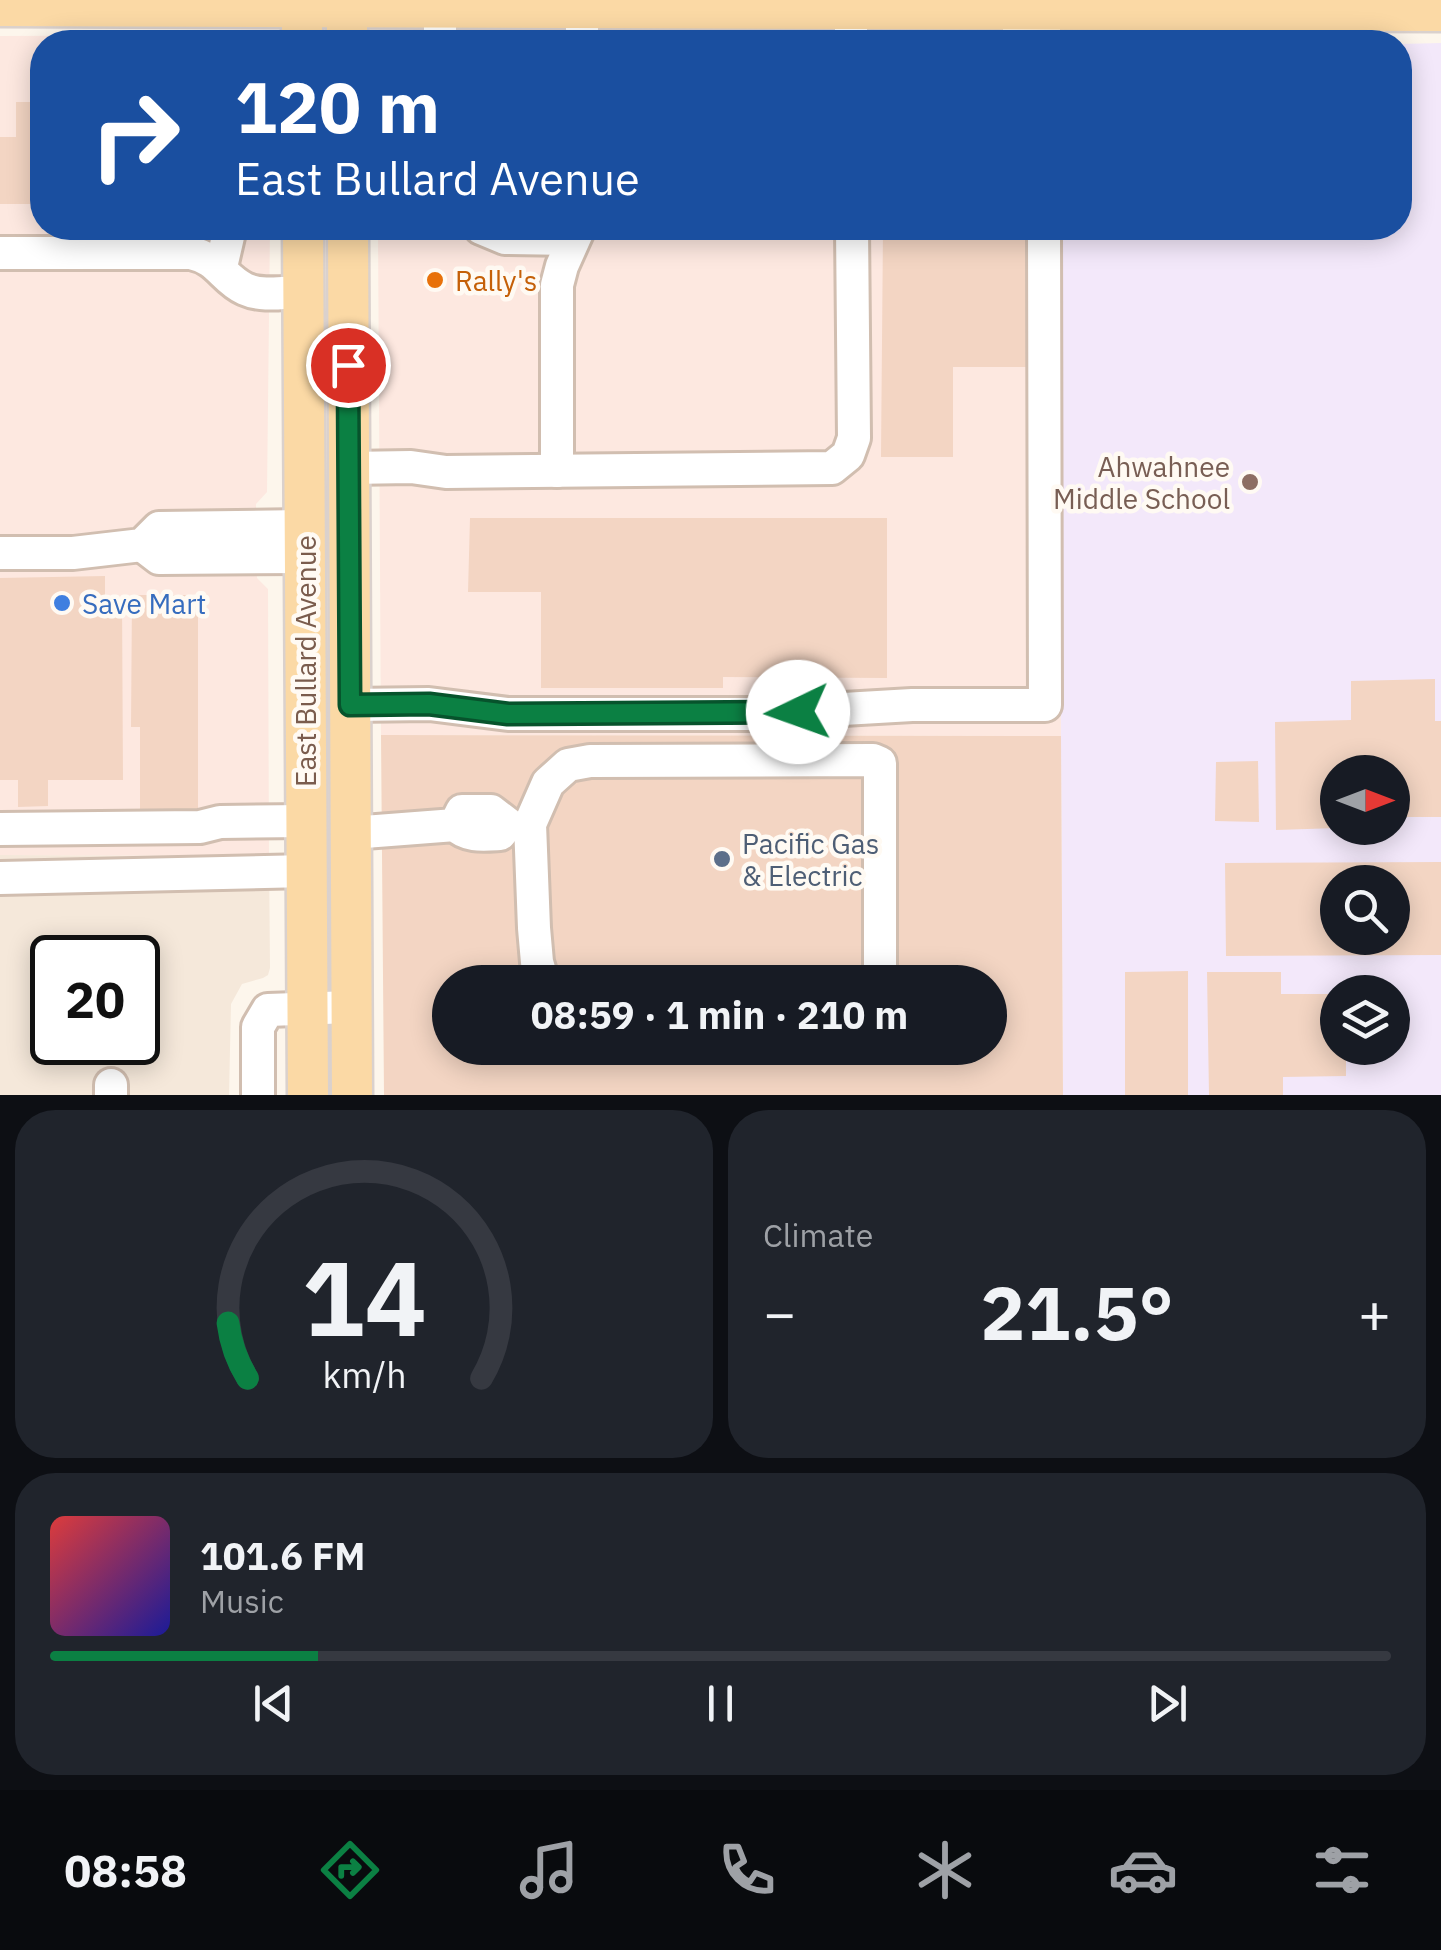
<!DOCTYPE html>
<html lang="en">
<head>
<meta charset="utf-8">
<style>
  :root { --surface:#171b24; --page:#20242c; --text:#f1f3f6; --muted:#9ea1a6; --line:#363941; --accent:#0b8043 }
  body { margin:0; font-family:"IBM Plex Sans",sans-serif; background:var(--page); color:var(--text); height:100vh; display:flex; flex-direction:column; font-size:38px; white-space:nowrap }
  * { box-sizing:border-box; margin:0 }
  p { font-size:32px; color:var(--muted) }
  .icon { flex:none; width:55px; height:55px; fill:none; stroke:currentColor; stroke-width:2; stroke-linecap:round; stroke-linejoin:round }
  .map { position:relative; height:1095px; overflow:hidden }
  .drawer { display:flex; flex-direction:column; gap:15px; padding:15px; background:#0d0f14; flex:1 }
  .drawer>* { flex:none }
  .banner { position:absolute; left:30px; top:30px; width:1382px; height:210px; border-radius:40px; box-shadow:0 5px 25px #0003; background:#1a4fa0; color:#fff; overflow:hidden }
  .needle { width:65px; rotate:90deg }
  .fabs { position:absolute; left:1320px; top:755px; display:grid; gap:20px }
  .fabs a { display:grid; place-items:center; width:90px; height:90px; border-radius:50%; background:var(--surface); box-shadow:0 5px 25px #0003; font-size:50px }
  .speed { position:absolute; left:30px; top:935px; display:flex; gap:20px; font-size:50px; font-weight:700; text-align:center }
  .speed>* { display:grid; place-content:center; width:130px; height:130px; border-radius:50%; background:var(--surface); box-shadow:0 5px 25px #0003; line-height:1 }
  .speed .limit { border:5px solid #111; border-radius:15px; background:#fff; color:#111 }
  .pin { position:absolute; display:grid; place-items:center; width:85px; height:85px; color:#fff; margin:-42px; border:5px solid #fff; border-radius:50%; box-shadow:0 2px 10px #0007 }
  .me { position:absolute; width:110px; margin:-55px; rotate:267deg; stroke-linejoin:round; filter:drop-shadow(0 0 8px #0008) }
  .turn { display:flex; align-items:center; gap:35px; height:210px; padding:0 40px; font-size:45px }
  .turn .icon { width:130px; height:130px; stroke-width:2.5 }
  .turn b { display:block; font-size:70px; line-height:85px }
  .big { font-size:75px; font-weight:800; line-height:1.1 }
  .drawer .card { flex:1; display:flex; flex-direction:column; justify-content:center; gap:15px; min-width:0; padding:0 35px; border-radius:40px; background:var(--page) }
  .drawer .dial { align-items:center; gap:0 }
  .dial svg { height:260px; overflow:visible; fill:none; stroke:var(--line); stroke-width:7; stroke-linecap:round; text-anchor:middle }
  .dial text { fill:var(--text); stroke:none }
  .song { display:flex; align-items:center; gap:30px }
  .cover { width:120px; height:120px; border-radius:15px; background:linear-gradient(135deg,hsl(0 70% 55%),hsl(240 70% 35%)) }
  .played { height:10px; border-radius:5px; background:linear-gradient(90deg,var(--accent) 20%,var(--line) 20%) }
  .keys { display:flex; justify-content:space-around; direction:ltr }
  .heat { display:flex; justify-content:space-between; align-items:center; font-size:55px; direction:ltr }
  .drawer .tiles { flex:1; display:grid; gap:15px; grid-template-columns:1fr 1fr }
  .card:last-child { grid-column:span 2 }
  .trip { position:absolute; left:432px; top:965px; width:575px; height:100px; border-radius:50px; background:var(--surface); box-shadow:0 5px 25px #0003; font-weight:800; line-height:100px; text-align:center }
  .menu { display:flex; height:160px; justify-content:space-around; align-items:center; background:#090b0e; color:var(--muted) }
  .menu .icon { width:70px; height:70px }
  .menu .active { color:var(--accent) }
  .menu b { font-size:45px; color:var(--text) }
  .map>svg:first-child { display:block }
</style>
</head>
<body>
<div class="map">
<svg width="1441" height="1095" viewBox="0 0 1441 1095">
  <rect width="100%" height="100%" fill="#fdf6ec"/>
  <path fill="#f5e8da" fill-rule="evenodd" d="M0 855 269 856 270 968 268 975 263 978 242 984 231 1004 229 1095H0ZM52 958H138V1042H52Z"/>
  <g fill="#fde8e0">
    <polygon points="245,35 260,42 42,42 42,228 270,228 267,492 256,504 257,578 268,589 269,856 0,855 0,36"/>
    <polygon points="378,228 1058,228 1061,736 381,735"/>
  </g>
  <path fill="#f3e8fa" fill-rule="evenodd" d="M1441 43V1095H1063L1058 228H1400V44ZM1338 772H1392V828H1338ZM1338 882H1392V938H1338ZM1338 992H1392V1048H1338Z"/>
  <g fill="#f3d5c3" fill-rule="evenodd">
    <polygon points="16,102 42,102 42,204 0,204 0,137 16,137"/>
    <polygon points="883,228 1037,228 1037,367 953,367 953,457 881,457"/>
    <polygon points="470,518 887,518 887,678 723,677 723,688 541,688 541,592 468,592"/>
    <polygon points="105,576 105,597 122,597 123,780 48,780 48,806 18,807 18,780 0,780 0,578"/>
    <polygon points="132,595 198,595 198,813 140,814 140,727 131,727"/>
    <polygon points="1435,679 1435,721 1441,721 1441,817 1392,817 1392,772 1338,772 1338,828 1276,830 1275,722 1351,720 1351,681"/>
    <path d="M381 735 1061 736 1063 1095H384ZM450 982H990V1048H450Z"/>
    <polygon points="1258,761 1259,822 1215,821 1216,762"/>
    <path d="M1441 862V955L1226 956 1225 863ZM1338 882H1392V938H1338Z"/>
    <polygon points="1188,971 1188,1095 1125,1095 1125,972"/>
    <polygon points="1207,972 1281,972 1281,994 1338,994 1338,1048 1346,1048 1346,1076 1283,1077 1283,1095 1209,1095"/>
  </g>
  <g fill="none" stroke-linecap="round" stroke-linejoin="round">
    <defs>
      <g id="minor">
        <polyline points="582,7 582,42"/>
        <polyline points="851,8 851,42"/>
        <polyline points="1019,9 1019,42"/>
        <polyline points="1044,9 1044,42"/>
        <polyline points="440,42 440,7"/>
        <polyline points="481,228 505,238 573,239"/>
        <path d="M0 253H191C219 259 223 279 245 289 262 297 286 292 303 292"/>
        <polyline points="221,267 230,228"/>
        <polyline points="349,468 411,467 446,472 832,468 848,455 854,438 852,228"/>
        <polyline points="557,471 557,285 562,266 579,228"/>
        <polyline points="142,545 159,558 304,557"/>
        <polyline points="0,553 73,553 142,545 159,528 304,526"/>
        <polyline points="350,705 429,704 508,714 759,714 912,705 1045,705 1044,228"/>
        <polyline points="0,829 200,827 220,822 306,821"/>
        <path d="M351 833 455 825C467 837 483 835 500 834L508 824 491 811H462L455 825"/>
        <polyline points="0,878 307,871"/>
        <polyline points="543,982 537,962 534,928 530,824 548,783 568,765 590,761 873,760 880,763 880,982"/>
        <polyline points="111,1085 111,1095"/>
        <polyline points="258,1095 258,1027 268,1010 351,1007"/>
      </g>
      <g id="major">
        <polyline points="302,0 302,42"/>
        <polyline points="347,0 347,42"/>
        <polyline points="0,6 1441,11"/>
        <polyline points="303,228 308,1095"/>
        <polyline points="348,228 352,1095"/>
      </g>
    </defs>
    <use href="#minor" stroke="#d1beb0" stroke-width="38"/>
    <use href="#major" stroke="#dad1cd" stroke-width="45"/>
    <use href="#minor" stroke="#fff" stroke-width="32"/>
    <use href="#major" stroke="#fbd9a5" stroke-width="40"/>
  </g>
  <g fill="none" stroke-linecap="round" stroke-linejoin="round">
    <defs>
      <polyline id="route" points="348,365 350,705 429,704 508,714 798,712"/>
    </defs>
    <use href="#route" stroke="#07532c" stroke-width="25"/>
    <use href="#route" stroke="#0b8043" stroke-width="18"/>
  </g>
  <circle fill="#e8710a" stroke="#fffaf3" stroke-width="4" cx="435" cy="280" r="10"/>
  <circle fill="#8d6e63" stroke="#fffaf3" stroke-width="4" cx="1250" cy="482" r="10"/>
  <circle fill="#3f7fe0" stroke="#fffaf3" stroke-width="4" cx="62" cy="603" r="10"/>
  <circle fill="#5c6f8a" stroke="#fffaf3" stroke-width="4" cx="722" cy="859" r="10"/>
  <g text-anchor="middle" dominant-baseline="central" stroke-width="9" stroke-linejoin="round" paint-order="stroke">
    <g font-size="28" fill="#c56008" stroke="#fffaf3" text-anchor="start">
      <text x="455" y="280">Rally's</text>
    </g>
    <g font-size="28" fill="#785e54" stroke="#fffaf3" text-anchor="end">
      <text x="1230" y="466">Ahwahnee<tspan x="1230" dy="32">Middle School</tspan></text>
    </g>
    <g font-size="28" fill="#366cbe" stroke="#fffaf3" text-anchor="start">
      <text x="82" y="603">Save Mart</text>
    </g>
    <g font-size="28" fill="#7a5c4d" stroke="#fffaf3">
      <text transform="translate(305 661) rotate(-90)">East Bullard Avenue</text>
    </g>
    <g font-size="28" fill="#4e5e75" stroke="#fffaf3" text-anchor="start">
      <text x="742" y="843">Pacific Gas<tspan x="742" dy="32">&amp; Electric</tspan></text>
    </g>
  </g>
</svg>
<div class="fabs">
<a><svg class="needle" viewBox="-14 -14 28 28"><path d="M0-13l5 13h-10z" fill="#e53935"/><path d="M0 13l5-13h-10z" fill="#9ea1a6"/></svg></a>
<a><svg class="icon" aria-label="search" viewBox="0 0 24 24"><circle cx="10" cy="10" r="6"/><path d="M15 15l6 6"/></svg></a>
<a><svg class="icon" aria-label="layers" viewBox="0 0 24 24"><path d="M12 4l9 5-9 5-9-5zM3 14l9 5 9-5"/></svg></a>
</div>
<div class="speed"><div class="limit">20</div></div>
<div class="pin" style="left:348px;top:365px;background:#d93025"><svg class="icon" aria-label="arrive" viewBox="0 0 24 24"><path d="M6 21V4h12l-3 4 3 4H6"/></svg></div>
<svg class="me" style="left:798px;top:712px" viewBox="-20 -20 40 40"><circle r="19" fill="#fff"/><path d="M0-13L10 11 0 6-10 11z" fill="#0b8043"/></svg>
<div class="trip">08:59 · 1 min · 210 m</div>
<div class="banner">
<div class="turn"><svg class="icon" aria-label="right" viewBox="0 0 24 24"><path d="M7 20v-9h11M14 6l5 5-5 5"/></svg><div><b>120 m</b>East Bullard Avenue</div></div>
</div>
</div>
<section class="drawer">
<div class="tiles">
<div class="card dial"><svg viewBox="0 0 100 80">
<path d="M14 69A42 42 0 1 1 86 69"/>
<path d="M14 69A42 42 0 0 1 8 52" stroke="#0b8043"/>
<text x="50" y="56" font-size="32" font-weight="700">14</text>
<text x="50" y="72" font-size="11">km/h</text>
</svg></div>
<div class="card"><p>Climate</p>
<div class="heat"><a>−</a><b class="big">21.5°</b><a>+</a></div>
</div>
<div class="card">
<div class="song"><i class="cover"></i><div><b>101.6 FM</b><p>Music</p></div></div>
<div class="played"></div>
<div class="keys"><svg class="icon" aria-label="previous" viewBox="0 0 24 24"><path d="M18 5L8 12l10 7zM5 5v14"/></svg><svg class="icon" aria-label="pause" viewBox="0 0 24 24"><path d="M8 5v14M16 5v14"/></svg><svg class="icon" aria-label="next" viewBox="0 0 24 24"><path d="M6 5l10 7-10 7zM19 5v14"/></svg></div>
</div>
</div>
</section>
<nav class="menu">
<b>08:58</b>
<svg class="icon active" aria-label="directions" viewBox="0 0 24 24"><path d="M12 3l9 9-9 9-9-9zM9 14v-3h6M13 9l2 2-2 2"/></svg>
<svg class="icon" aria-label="music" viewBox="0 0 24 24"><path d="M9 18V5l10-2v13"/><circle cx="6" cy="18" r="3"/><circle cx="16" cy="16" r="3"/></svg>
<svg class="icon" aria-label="phone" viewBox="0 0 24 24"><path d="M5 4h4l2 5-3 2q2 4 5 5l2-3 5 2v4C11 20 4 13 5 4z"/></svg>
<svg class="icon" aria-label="climate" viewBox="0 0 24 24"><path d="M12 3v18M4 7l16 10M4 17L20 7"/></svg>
<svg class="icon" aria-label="car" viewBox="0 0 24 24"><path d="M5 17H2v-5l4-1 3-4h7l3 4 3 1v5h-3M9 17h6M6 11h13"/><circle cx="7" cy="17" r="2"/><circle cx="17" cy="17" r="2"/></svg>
<svg class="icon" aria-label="filters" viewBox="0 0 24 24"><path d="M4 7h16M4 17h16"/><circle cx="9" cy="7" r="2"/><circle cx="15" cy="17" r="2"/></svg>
</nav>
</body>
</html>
